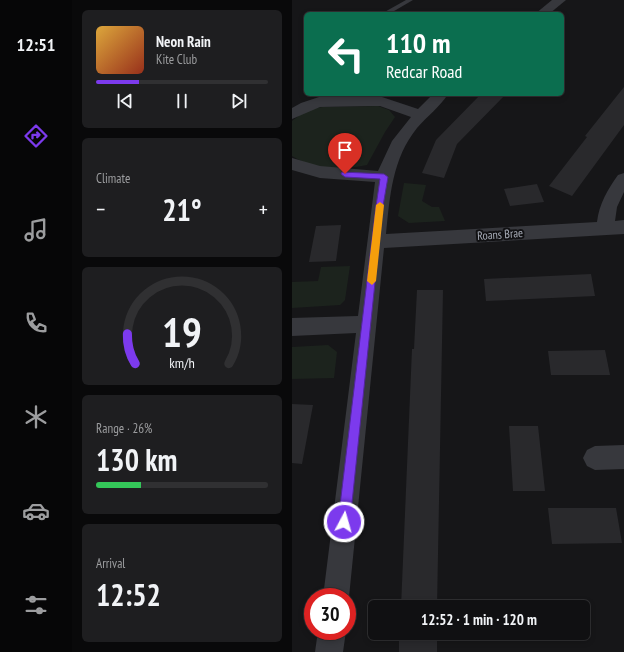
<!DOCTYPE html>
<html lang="en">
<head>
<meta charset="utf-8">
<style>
  :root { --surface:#101012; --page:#1e1e20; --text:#f1f3f6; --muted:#9c9d9f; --line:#303032; --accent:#7c3aed }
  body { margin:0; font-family:"PT Sans Narrow",sans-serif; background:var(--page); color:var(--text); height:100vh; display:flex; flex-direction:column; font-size:15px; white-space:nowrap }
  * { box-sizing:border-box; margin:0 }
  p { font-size:13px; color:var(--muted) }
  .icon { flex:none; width:22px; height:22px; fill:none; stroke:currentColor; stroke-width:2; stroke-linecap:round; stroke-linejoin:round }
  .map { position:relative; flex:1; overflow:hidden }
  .side { display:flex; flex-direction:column; gap:10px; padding:10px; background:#09090a; width:220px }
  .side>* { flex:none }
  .banner { position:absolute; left:12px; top:12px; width:260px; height:84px; border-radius:6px; box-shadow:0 2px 6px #0003,0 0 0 1px var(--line); background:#0b6e4f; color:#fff; overflow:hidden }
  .speed { position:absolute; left:12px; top:588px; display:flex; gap:8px; font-size:20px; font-weight:700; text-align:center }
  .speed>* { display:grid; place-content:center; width:52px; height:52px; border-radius:50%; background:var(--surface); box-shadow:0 2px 6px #0003,0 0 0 1px var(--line); line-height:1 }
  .speed .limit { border:6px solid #d22; background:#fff; color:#111 }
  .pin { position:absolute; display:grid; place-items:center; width:34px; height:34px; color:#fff; margin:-41px -17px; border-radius:50% 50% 50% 0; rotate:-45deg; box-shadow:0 0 4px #0007 }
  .pin .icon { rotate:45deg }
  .me { position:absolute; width:44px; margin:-22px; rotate:6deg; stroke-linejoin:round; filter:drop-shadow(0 0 3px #0008) }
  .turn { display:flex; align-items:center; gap:14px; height:84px; padding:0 16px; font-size:18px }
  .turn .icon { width:52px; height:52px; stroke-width:2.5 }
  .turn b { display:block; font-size:28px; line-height:34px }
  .big { font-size:30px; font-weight:700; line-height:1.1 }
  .side .tile { flex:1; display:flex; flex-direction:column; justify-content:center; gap:6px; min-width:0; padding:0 14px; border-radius:6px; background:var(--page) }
  .side .dial { align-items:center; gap:0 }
  .dial svg { height:104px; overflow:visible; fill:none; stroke:var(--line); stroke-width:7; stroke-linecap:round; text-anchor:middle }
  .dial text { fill:var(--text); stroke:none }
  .song { display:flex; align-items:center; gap:12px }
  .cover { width:48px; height:48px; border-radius:6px; background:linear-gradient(135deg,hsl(40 70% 55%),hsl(10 70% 35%)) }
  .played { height:4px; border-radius:2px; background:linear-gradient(90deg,var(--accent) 25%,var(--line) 25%) }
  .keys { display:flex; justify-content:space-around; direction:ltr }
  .heat { display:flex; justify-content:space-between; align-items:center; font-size:22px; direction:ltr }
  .charge { height:6px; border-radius:3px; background:linear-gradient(90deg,#34c759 26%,var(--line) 0) }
  .trip { position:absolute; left:76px; top:600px; width:222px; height:40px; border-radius:6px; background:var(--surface); box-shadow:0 2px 6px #0003,0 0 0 1px var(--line); font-weight:700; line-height:40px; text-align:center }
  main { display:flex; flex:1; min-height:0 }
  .menu { display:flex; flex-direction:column; width:72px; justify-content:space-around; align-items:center; background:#060607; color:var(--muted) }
  .menu .icon { width:28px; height:28px }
  .menu .on { color:var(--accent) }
  .menu b { font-size:18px; color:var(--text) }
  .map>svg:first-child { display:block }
</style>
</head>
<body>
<main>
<nav class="menu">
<b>12:51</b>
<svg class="icon on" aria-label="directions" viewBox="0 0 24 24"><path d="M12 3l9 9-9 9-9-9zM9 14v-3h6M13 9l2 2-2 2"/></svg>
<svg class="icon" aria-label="music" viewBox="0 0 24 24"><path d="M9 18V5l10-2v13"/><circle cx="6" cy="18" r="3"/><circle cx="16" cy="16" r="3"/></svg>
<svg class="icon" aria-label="phone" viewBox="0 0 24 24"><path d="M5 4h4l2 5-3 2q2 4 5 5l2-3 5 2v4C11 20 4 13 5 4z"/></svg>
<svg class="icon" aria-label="climate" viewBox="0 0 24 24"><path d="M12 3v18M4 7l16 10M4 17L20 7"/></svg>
<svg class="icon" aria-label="car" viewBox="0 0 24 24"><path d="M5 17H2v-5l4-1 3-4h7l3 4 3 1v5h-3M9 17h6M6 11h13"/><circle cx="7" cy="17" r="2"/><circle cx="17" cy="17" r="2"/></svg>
<svg class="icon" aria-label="filters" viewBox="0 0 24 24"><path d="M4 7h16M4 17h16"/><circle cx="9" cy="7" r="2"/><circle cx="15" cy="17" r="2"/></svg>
</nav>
<section class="side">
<div class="tile">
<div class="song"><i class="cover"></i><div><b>Neon Rain</b><p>Kite Club</p></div></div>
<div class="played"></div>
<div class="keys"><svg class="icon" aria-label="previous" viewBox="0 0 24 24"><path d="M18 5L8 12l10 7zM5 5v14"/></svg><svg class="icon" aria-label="pause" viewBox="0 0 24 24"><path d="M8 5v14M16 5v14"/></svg><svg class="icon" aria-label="next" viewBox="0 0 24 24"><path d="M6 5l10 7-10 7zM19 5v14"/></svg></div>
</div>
<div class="tile"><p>Climate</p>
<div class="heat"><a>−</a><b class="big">21°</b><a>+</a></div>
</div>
<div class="tile dial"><svg viewBox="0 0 100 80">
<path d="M14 69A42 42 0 1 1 86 69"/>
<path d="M14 69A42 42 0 0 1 8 46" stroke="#7c3aed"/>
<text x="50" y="56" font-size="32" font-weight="700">19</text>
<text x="50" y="72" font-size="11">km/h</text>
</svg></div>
<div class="tile"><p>Range · 26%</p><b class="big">130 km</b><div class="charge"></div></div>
<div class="tile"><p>Arrival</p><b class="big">12:52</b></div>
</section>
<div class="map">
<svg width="332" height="652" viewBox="0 0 332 652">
  <rect width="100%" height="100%" fill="#161618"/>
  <g fill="#1c231d">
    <path d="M86 106 97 110 103 117 93 132 75 165C51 170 22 170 0 156V121C10 113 18 108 31 107Z"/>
    <polygon points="112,183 134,185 130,201 140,207 147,207 153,221 117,223 106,216"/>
    <polygon points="58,266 53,300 48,305 0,308 0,282 26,281 29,267"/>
    <polygon points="36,345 45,352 42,378 0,379 0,347"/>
  </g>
  <g fill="#29292c">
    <polygon points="332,87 332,125 280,196 257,186 295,137 293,136"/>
    <polygon points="189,94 214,94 165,144 152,178 130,173 144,140"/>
    <polygon points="245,184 252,202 218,206 212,189"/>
    <polygon points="49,225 44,261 17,262 24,226"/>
    <polygon points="299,274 303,296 194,301 192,279"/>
    <polygon points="125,290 151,290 145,607 109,607 120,349 122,349"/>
    <polygon points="313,350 318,375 259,375 256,351"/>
    <polygon points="0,404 21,405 10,464 0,463"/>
    <polygon points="217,426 246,426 253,491 221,491"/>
    <polygon points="256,508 324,508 330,543 260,544"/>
    <rect x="107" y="633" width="38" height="19"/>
  </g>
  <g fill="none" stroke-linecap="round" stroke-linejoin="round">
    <polygon fill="#37383d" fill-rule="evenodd" points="114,0 121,0 97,14 89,14"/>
    <g fill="#37383d" fill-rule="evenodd">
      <polygon points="260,0 274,0 257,14 243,14"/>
      <path d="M141 94H156C148 107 135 116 125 128 100 159 98 196 94 234L305 222C307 204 316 189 326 175L332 173V192L325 207 323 221 332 220V234L92 248 57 597 55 603V597H31L64 333 0 336V318L66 316 83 182 28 178 0 170V158L28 166 86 171 100 141 119 117 88 106H77L28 107 0 119V108L9 103 27 97 77 96 90 97 126 109Z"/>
      <polygon points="332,445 332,469 303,470 295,466 291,458 295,450 303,446"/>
      <polygon points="26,631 54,631 51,652 23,652"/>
    </g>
  </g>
  <polygon fill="#7c3aed" stroke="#51269a" points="50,172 92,174 96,177 91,206 58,522 56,525 52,527 48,525 46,522 84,206 88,179 53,177 49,174"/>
  <polygon fill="#f59e0b" points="88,202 92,205 84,281 80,285 75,281 84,205"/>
  <g text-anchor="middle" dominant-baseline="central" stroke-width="4" stroke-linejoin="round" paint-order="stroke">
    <g font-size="12" fill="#a8adb8" stroke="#111113">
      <text transform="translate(208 234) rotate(-4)">Roans Brae</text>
    </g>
  </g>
</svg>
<div class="speed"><div class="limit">30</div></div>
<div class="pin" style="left:53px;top:174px;background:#d93025"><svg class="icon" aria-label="arrive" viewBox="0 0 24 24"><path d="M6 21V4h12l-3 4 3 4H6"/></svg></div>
<svg class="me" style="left:52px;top:522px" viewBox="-20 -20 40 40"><circle r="17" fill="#7c3aed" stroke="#fff" stroke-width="3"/><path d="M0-11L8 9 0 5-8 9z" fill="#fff"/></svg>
<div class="trip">12:52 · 1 min · 120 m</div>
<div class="banner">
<div class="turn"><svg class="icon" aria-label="left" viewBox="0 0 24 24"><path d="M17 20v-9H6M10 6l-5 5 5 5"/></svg><div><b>110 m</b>Redcar Road</div></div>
</div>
</div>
</main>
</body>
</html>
